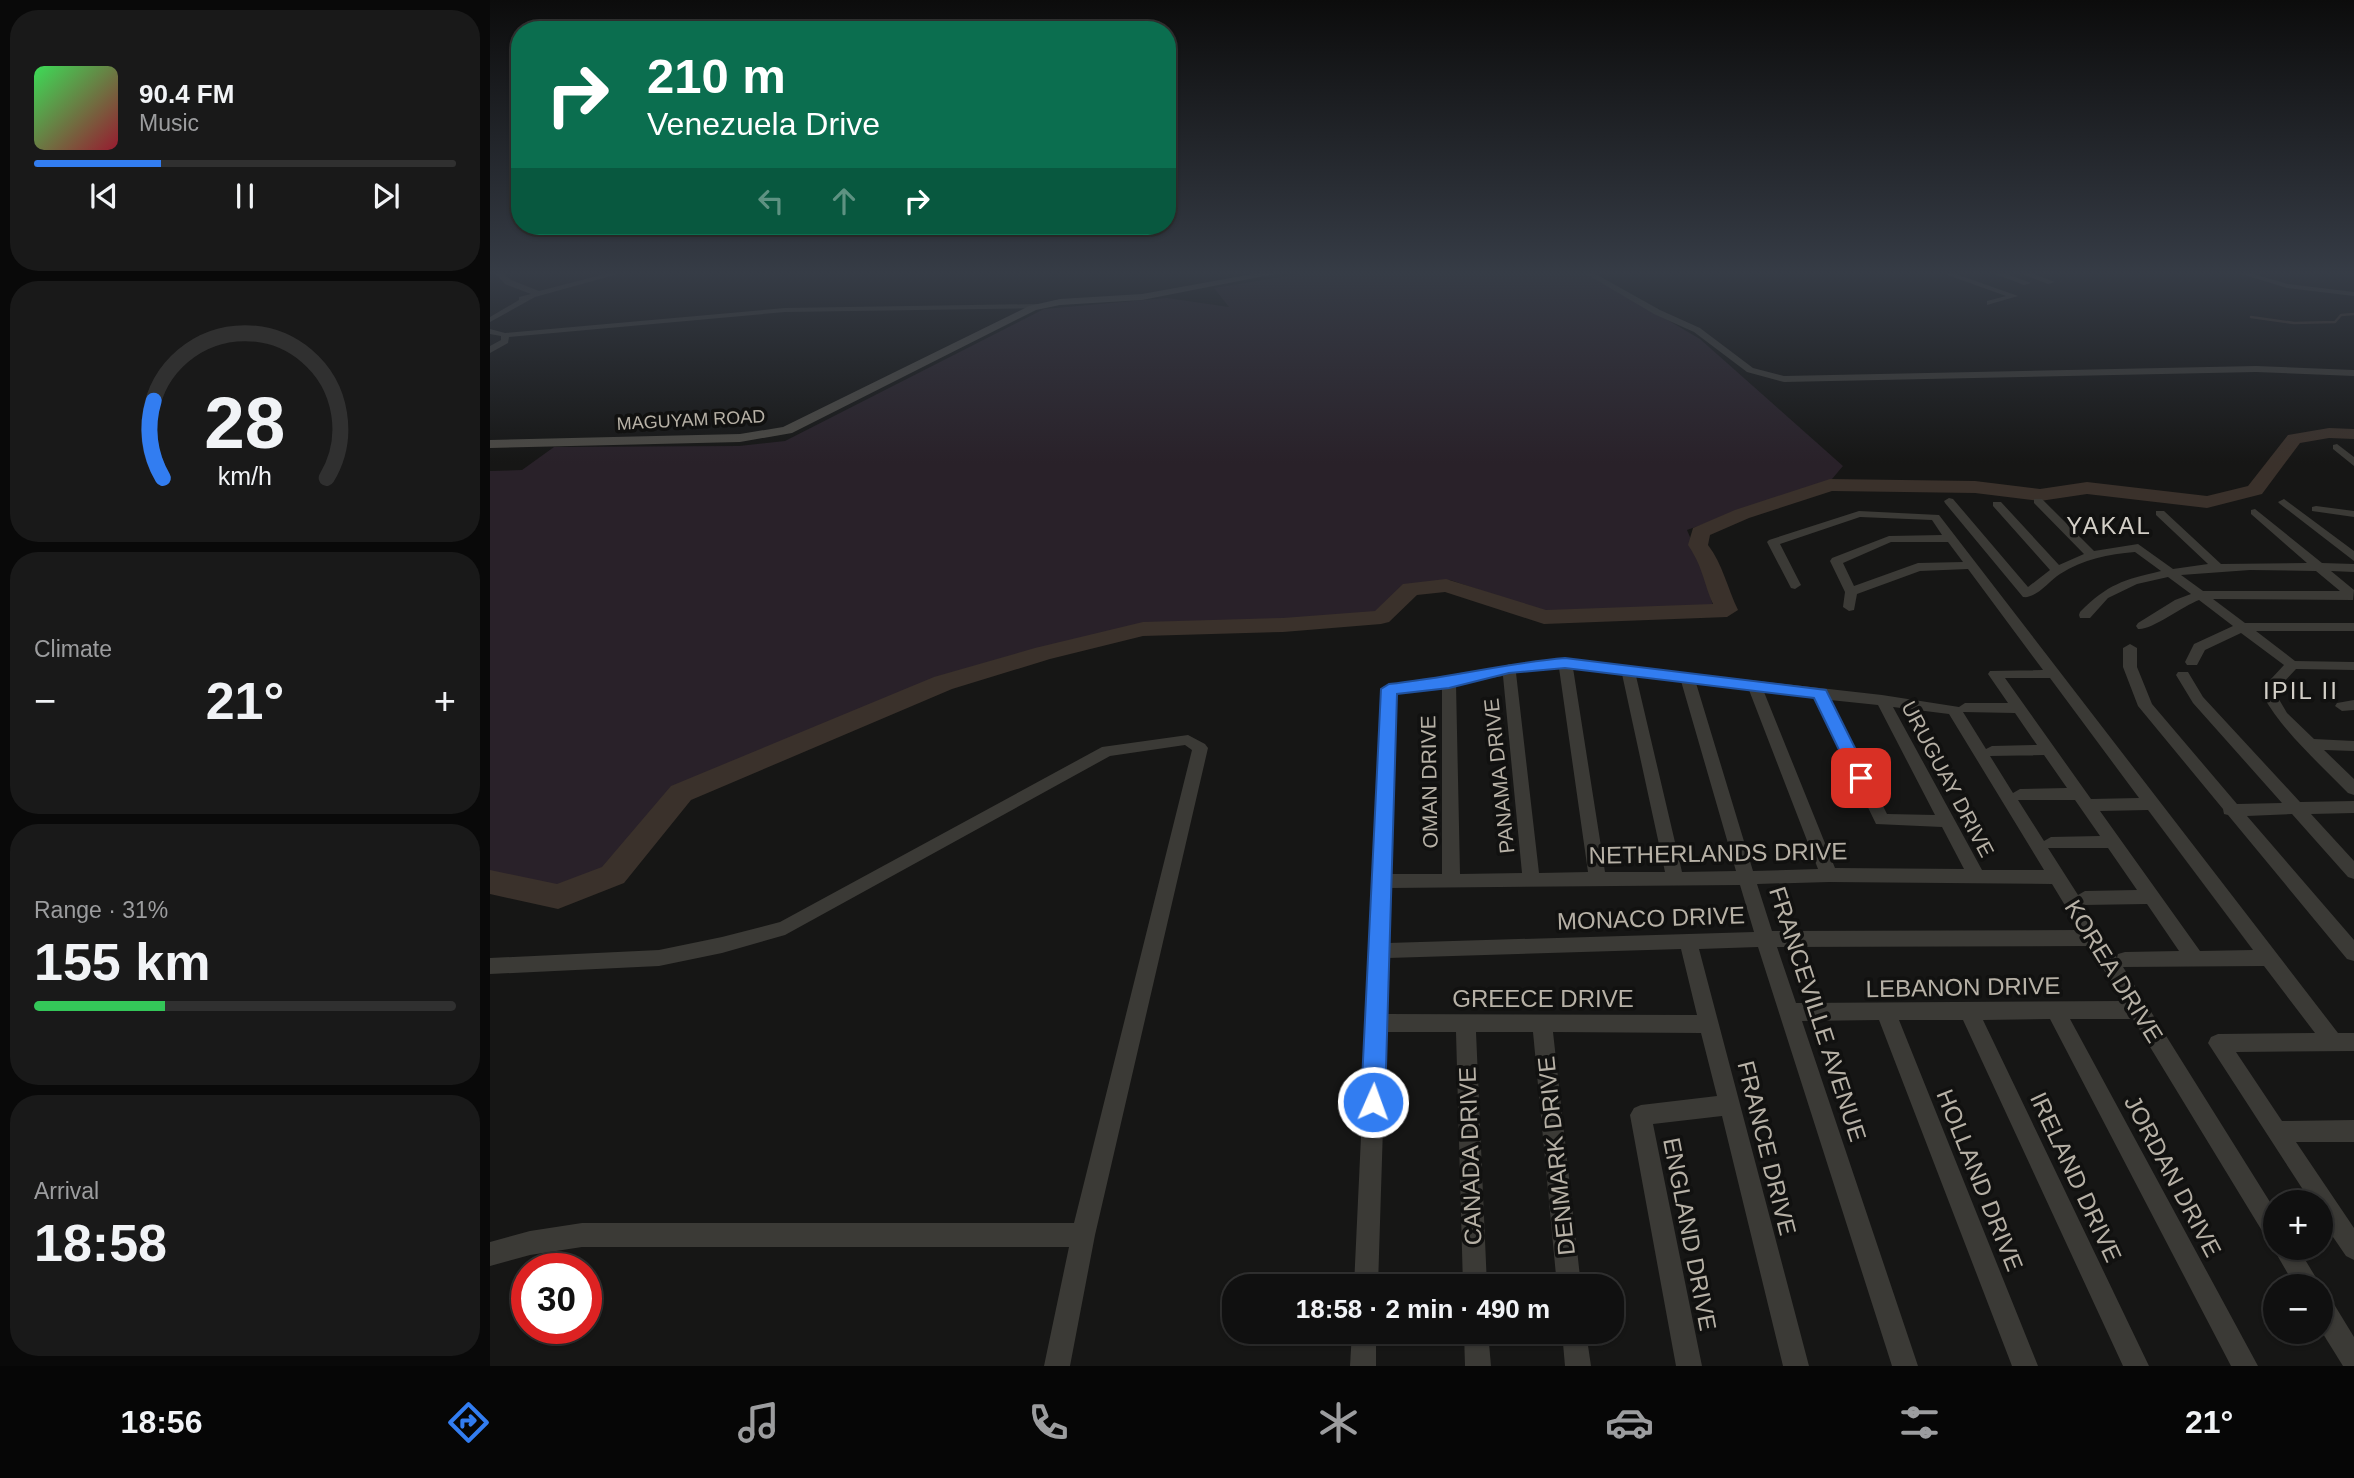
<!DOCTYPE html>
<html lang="en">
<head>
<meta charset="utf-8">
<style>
  :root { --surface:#101010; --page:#191919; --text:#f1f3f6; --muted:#9c9d9f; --line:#303030; --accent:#327df1 }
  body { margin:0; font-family:Arial,sans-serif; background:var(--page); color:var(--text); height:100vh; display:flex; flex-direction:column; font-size:26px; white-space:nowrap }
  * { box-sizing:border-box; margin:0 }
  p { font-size:23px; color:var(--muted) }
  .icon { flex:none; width:38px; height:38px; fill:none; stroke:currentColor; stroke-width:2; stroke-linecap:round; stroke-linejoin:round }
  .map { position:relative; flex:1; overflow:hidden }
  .side { display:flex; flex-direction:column; gap:10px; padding:10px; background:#090909; width:490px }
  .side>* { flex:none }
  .guide { position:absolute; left:21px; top:21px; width:665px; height:214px; border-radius:28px; box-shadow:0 2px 5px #0004,0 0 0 2px var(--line); background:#0b6e4f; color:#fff; overflow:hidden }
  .buttons { position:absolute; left:1773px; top:1190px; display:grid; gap:14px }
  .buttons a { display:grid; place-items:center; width:70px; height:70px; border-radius:50%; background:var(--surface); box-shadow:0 2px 5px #0004,0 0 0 2px var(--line); font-size:35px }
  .speed { position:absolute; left:21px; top:1253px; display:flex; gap:14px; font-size:35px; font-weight:700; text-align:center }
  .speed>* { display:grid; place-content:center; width:91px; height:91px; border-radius:50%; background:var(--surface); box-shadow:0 2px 5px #0004,0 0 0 2px var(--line); line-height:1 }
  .speed .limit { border:10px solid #d22; background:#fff; color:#111 }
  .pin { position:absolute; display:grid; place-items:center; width:60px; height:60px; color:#fff; margin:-30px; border-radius:14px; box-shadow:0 4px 10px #0006 }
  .me { position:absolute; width:77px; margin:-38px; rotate:2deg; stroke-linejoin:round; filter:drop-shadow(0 0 5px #0008) }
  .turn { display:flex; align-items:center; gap:24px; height:147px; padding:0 21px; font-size:32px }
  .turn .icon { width:91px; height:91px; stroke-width:2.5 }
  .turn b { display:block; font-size:49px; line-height:60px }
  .lanes { display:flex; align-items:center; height:66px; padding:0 21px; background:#0003; justify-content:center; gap:35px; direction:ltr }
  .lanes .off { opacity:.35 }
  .big { font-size:52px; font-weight:800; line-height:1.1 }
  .side .tile { flex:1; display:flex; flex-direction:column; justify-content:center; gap:10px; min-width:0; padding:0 24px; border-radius:28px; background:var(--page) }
  .side .dial { align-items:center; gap:0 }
  .dial svg { height:182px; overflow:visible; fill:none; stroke:var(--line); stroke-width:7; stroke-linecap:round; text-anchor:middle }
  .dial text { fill:var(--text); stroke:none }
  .song { display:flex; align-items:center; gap:21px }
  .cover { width:84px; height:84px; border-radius:10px; background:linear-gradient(135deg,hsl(130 70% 55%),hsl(350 70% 35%)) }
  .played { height:7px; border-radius:4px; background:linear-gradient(90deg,var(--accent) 30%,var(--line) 30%) }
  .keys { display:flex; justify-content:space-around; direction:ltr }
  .heat { display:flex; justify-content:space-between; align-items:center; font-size:38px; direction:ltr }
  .charge { height:10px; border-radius:5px; background:linear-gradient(90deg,#34c759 31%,var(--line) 0) }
  .trip { position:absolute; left:732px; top:1274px; width:402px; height:70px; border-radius:28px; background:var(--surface); box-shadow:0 2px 5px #0004,0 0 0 2px var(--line); font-weight:800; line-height:70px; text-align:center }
  .tabs { display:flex; height:112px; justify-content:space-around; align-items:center; background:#060606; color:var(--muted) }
  .tabs .icon { width:49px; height:49px }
  .tabs .current { color:var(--accent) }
  .tabs b { font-size:32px; color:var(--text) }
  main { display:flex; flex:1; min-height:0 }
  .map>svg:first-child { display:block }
</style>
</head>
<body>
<main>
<section class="side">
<div class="tile">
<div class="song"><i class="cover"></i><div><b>90.4 FM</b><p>Music</p></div></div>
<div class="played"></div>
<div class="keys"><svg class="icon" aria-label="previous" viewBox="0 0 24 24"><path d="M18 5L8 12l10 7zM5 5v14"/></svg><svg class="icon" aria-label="pause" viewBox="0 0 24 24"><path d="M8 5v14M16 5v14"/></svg><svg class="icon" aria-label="next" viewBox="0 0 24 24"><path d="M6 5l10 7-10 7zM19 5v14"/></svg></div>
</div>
<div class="tile dial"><svg viewBox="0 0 100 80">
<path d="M14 69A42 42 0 1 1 86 69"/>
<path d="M14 69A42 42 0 0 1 10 35" stroke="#327df1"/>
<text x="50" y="56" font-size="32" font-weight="700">28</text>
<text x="50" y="72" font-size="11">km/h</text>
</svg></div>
<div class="tile"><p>Climate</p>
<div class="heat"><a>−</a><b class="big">21°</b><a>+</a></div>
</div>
<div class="tile"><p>Range · 31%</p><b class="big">155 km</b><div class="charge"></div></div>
<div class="tile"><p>Arrival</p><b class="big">18:58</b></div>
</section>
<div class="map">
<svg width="1864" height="1366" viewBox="0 0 1864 1366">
  <rect width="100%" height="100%" fill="#161615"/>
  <polygon fill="#292129" points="822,272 1096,272 1210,339 1353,466 1342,479 1197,530 1212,565 1223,606 1055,612 960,580 916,587 887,614 700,626 650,626 539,654 453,680 186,791 120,871 73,891 0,875 0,471 32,470 64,447 249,446 295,441 554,309 677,298 739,307 724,288"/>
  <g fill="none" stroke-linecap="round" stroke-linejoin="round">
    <polyline stroke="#3a312b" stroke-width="2.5" points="1761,317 1804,323 1845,322 1851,315 1864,314"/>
    <path fill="#3a312b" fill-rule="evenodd" d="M1839 428 1864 429V439L1839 438 1810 443 1772 494 1717 508 1597 494 1550 501 1485 493 1342 491 1259 518 1220 535 1218 545C1233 565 1237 587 1248 610L1237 617 1054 624 955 592 927 595 899 622 891 624 793 632 653 636 560 659 462 689 201 800 134 883 68 909 0 894V870L67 884 112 867 181 786 444 677 545 648 653 622 793 618 885 611 913 584 956 579 1056 610 1223 604C1213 581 1213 567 1198 545L1203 528 1245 510 1340 479 1485 481 1550 489 1597 482 1717 496 1758 486 1798 435Z"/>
    <g fill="#3b3a36" fill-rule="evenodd">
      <polygon points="4,272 11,272 21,280 49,291 123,272 135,272 45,297 0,322 0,317 29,300 29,297 41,294 15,284"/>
      <polygon points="1093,272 1102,272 1170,310 1210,328 1263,368 1294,376 1766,366 1864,370 1864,376 1766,372 1294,382 1257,372 1204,332 1164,314"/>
      <polygon points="1449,272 1460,272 1528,296 1497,305 1497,301 1516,296"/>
      <polygon points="1500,272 1511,272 1541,283 1534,285"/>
      <polygon points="1527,272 1538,272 1565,282 1558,284"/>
      <polygon points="1745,272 1756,272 1798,284 1864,292 1864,296 1797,288"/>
      <polygon points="550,304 554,306 553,308 295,312 19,337 18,343 0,353 0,346 11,340 11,336 0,334 0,329 15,333 295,308"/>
      <polygon points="1847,444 1864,457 1864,466 1843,449 1843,445"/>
      <path d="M1459 498 1463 499 1538 587 1560 570 1503 506V502H1511L1569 565 1594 554 1544 503V499H1552L1604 551 1648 544 1683 569 1718 564 1666 515V511H1674L1731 564 1817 563 1761 514V510L1765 509 1832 563 1864 564V572L1841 571 1864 590 1863 600 1723 599 1755 623H1864V631H1766L1805 661 1864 662V670L1806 669 1792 684 1787 696 1797 713 1824 739 1864 741V751L1834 750 1864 779V795L1858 793C1828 762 1795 734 1773 696L1781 679 1794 665 1751 633 1715 650 1707 665H1697L1695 662 1704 644 1743 626 1709 600C1693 606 1660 631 1648 629L1646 626 1648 623 1685 600 1701 594 1678 577 1647 584 1618 598 1600 618H1590L1589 615 1590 612C1618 584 1633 580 1671 571L1645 552C1618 554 1594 559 1570 574 1559 581 1546 599 1533 597L1455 503 1454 501ZM1760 570 1826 571 1850 591H1713L1691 575Z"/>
      <polygon points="1794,499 1864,551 1864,561 1790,504 1788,502"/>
      <polygon points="1826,506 1864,511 1864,517 1822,511 1822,507"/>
      <path d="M1369 511 1449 515 1848 1033H1864V1051L1746 1052 1792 1121 1864 1120V1142H1806L1864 1228V1260L1856 1256 1830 1218V1202H1821L1718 1043 1721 1037 1728 1034 1825 1033 1774 966 1633 967 1785 1210V1243L1777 1239 1643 1019H1580L1768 1366H1741L1560 1019 1493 1020 1659 1366H1633L1473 1020H1409L1548 1366H1522L1389 1020 1312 1021 1428 1366H1402L1268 947 1209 949 1319 1366H1293L1232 1116 1163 1124 1212 1366H1186L1140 1115 1144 1108 1151 1105 1227 1096 1211 1033 1063 1032 1091 1286H1067L1043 1032H986L997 1286H973L966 1032H896L888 1286H864L892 689 894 686 1013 667 1019 664 1024 665 1075 659 1392 695 1469 707 1475 703H1518L1498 674 1500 671 1553 670 1478 569 1430 571 1367 594 1364 610 1359 611 1353 607 1355 592 1340 561 1342 558 1399 536 1452 535 1442 520 1370 517 1290 544 1311 585 1305 589 1301 588 1277 542 1279 540ZM1401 542H1458L1473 562 1428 563 1364 586 1353 563ZM1069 668 1098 872 1049 873 1026 673ZM1083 668 1132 674 1175 872H1115ZM1013 676 1032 873 970 874 966 684ZM1146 676 1191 681 1246 871 1192 872ZM1515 678H1560L1649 798 1601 799ZM1206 683 1259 690 1328 869 1263 871ZM952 686V874H900L906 693ZM1274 692 1325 698 1386 824 1452 827 1474 869 1345 868ZM1340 700 1388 705 1445 815 1397 814ZM1403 707 1459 714 1554 870H1492ZM1473 712 1525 713 1547 745 1502 746 1496 749ZM1554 755 1577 788 1530 789 1523 793 1500 756ZM1528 800H1585L1610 836 1561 837 1554 841ZM1658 810 1763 950 1710 951 1610 811ZM1558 848H1618L1647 890 1595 891 1588 895ZM1339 882 1562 884 1590 930 1282 931 1267 884ZM1250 885 1264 932 898 943 900 888ZM1657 904 1689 951 1635 952 1628 954 1627 958 1593 905ZM1599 946 1633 1001 1306 1003 1287 947ZM1191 949 1207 1015 896 1014 898 958Z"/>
      <polygon points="1640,644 1647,648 1647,667 1662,704 1747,804 1792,803 1703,703 1686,675 1688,672 1698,672 1713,697 1810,802 1864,801 1864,813 1821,814 1864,861 1864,879 1858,877 1802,814 1757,816 1864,940 1864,961 1857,959 1738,815 1734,814 1733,809 1648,706 1633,667 1633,648"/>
      <polygon points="1864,700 1864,710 1852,711 1845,706 1847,703"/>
      <polygon points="698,735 715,744 718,748 605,1235 580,1366 554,1366 579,1247 92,1247 40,1255 0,1266 0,1242 40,1231 92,1223 584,1223 702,750 695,745 620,756 295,935 232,953 169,966 0,974 0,958 169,950 232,937 290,922 612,747"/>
      <polygon points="1785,1244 1785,1248 1808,1248 1831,1286 1830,1287 1805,1286 1783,1248"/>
      <polygon points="1830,1293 1839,1296 1864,1337 1864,1366 1853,1366 1830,1329"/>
      <polygon points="862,1332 886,1332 886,1366 860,1366"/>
      <polygon points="974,1332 998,1332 1001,1366 975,1366"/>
      <polygon points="1072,1332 1096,1332 1101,1366 1075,1366"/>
    </g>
    <polygon fill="#4b4944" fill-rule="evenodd" points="774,272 795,272 652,300 570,305 546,310 302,433 250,442 0,448 0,440 250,434 293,427 539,306 570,299 652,294"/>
  </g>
  <linearGradient id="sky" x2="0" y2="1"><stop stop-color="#0c0c0c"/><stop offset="0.59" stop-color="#363c46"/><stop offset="1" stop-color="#363c46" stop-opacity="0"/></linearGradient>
  <rect width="1864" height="463" fill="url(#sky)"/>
  <path fill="#327df1" stroke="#20519d" stroke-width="2" d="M1075 658 1336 690 1380 778 1371 785 1365 783 1324 698 1075 668 1019 673 959 688 907 694 895 1102 891 1110 883 1113 875 1110 871 1102 891 689 899 684C959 678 1016 663 1075 658Z"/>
  <g text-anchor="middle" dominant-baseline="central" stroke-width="7" stroke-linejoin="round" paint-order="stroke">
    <g font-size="18" fill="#b7b1a6" stroke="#111110">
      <text transform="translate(201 420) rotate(-3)">MAGUYAM ROAD</text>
    </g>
    <g font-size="21" fill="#b7b1a6" stroke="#111110">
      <text transform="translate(1009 776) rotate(-96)">PANAMA DRIVE</text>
      <text transform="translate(1458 779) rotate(62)">URUGUAY DRIVE</text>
      <text transform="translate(939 782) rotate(-91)">OMAN DRIVE</text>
    </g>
    <g font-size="24" letter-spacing="2" fill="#d3cfc7" stroke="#111110">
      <text x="1619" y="525">YAKAL</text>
      <text x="1811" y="690">IPIL II</text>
    </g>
    <g font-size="24" fill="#b7b1a6" stroke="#111110">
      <text transform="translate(1228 853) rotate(-1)">NETHERLANDS DRIVE</text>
      <text transform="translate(1161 918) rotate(-2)">MONACO DRIVE</text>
      <text transform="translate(1624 971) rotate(58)">KOREA DRIVE</text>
      <text transform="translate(1473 987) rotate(-1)">LEBANON DRIVE</text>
      <text x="1053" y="998">GREECE DRIVE</text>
      <text transform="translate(1328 1014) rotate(72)">FRANCEVILLE AVENUE</text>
      <text transform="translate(1277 1148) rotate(76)">FRANCE DRIVE</text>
      <text transform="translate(980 1156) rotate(-92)">CANADA DRIVE</text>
      <text transform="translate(1066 1156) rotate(-96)">DENMARK DRIVE</text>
      <text transform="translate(1683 1176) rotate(62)">JORDAN DRIVE</text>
      <text transform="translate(1586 1177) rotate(65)">IRELAND DRIVE</text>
      <text transform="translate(1490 1180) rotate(68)">HOLLAND DRIVE</text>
      <text transform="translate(1200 1234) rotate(79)">ENGLAND DRIVE</text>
    </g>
  </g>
</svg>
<div class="buttons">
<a>+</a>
<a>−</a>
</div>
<div class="speed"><div class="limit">30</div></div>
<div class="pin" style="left:1371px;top:778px;background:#d93025"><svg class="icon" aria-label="arrive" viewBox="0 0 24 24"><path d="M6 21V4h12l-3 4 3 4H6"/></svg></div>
<svg class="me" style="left:883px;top:1102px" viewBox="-20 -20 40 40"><circle r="17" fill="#327df1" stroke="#fff" stroke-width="3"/><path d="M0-11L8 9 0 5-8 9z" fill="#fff"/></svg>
<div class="trip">18:58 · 2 min · 490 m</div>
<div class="guide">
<div class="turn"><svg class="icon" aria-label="right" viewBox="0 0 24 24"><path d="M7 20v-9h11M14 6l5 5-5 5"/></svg><div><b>210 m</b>Venezuela Drive</div></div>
<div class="lanes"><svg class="icon off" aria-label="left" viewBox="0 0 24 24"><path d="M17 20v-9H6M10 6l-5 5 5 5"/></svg><svg class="icon off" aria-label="ahead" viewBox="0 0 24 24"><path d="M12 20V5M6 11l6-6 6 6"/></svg><svg class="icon" aria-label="right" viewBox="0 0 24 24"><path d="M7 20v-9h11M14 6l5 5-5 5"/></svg></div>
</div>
</div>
</main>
<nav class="tabs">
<b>18:56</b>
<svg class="icon current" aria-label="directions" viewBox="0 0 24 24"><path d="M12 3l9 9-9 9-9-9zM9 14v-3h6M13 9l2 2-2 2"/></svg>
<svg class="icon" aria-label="music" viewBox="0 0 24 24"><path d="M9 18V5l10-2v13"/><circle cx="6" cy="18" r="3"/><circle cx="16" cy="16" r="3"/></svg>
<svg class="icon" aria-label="phone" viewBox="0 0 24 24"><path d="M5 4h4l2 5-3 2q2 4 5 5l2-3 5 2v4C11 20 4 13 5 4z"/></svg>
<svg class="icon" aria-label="climate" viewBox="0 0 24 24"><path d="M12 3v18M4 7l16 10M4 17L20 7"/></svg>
<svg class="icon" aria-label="car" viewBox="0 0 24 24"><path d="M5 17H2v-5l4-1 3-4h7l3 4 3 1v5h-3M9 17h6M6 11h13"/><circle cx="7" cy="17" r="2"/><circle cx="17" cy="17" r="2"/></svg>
<svg class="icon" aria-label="filters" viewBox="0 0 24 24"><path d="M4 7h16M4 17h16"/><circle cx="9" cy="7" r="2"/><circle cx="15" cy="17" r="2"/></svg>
<b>21°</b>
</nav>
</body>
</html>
